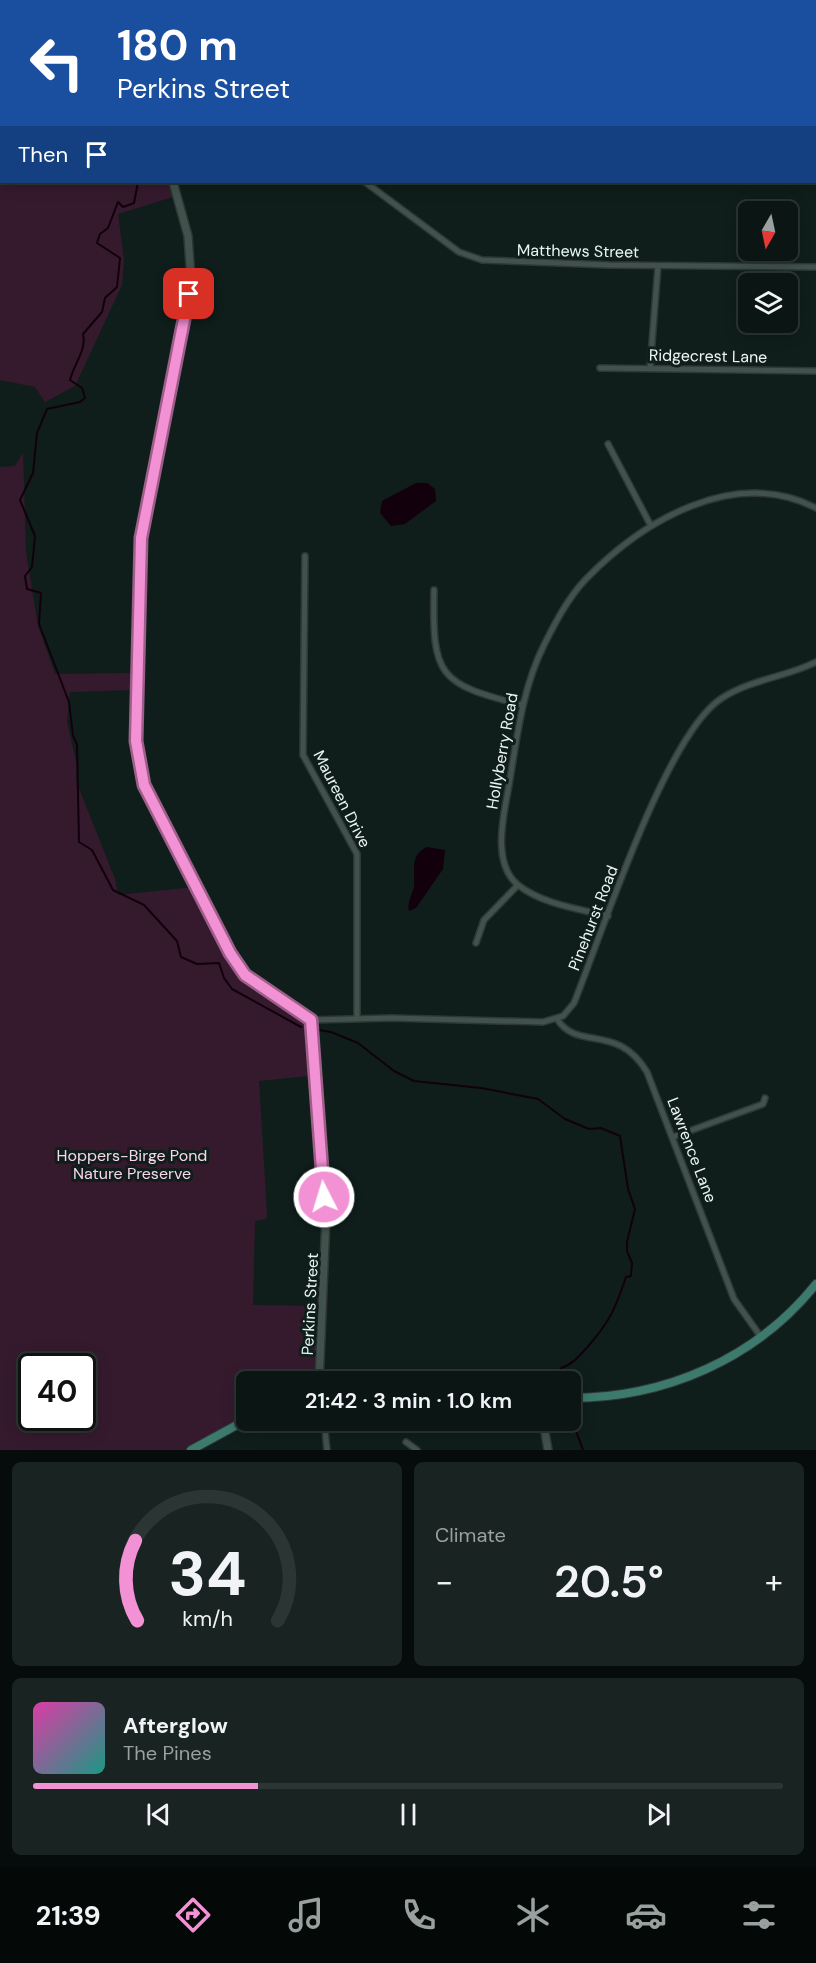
<!DOCTYPE html>
<html lang="en">
<head>
<meta charset="utf-8">
<style>
  :root { --surface:#0b1614; --page:#192322; --text:#f1f3f6; --muted:#9a9fa0; --line:#2b3534; --accent:#f391d5 }
  body { margin:0; font-family:"DM Sans",sans-serif; background:var(--page); color:var(--text); height:100vh; display:flex; flex-direction:column; font-size:22px; white-space:nowrap }
  * { box-sizing:border-box; margin:0 }
  p { font-size:20px; color:var(--muted) }
  .icon { flex:none; width:33px; height:33px; fill:none; stroke:currentColor; stroke-width:2; stroke-linecap:round; stroke-linejoin:round }
  .map { position:relative; height:1450px; overflow:hidden }
  .details { display:flex; flex-direction:column; gap:12px; padding:12px; background:#060c0b; flex:1 }
  .details>* { flex:none }
  .guide { position:absolute; left:0px; top:0px; width:816px; height:183px; box-shadow:0 3px 15px #0003,0 0 0 2px var(--line); background:#1a4fa0; color:#fff; overflow:hidden }
  .needle { width:39px; rotate:189deg }
  .tools { position:absolute; left:738px; top:201px; display:grid; gap:12px }
  .tools a { display:grid; place-items:center; width:60px; height:60px; border-radius:9px; background:var(--surface); box-shadow:0 3px 15px #0003,0 0 0 2px var(--line); font-size:30px }
  .speed { position:absolute; left:18px; top:1353px; display:flex; gap:12px; font-size:30px; font-weight:700; text-align:center }
  .speed>* { display:grid; place-content:center; width:78px; height:78px; border-radius:50%; background:var(--surface); box-shadow:0 3px 15px #0003,0 0 0 2px var(--line); line-height:1 }
  .speed .limit { border:3px solid #111; border-radius:9px; background:#fff; color:#111 }
  .pin { position:absolute; display:grid; place-items:center; width:51px; height:51px; color:#fff; margin:-26px; border-radius:12px; box-shadow:0 3px 9px #0006 }
  .me { position:absolute; width:66px; margin:-33px; rotate:355deg; stroke-linejoin:round; filter:drop-shadow(0 0 4px #0008) }
  .turn { display:flex; align-items:center; gap:21px; height:126px; padding:0 18px; font-size:27px }
  .turn .icon { width:78px; height:78px; stroke-width:2.5 }
  .turn b { display:block; font-size:42px; line-height:51px }
  .then { display:flex; align-items:center; height:57px; padding:0 18px; background:#0003; gap:12px; font-size:22px }
  .big { font-size:45px; font-weight:600; line-height:1.1 }
  .details .card { flex:1; display:flex; flex-direction:column; justify-content:center; gap:9px; min-width:0; padding:0 21px; border-radius:9px; background:var(--page) }
  .details .dial { align-items:center; gap:0 }
  .dial svg { height:156px; overflow:visible; fill:none; stroke:var(--line); stroke-width:7; stroke-linecap:round; text-anchor:middle }
  .dial text { fill:var(--text); stroke:none }
  .song { display:flex; align-items:center; gap:18px }
  .cover { width:72px; height:72px; border-radius:9px; background:linear-gradient(135deg,hsl(320 70% 55%),hsl(170 70% 35%)) }
  .played { height:6px; border-radius:3px; background:linear-gradient(90deg,var(--accent) 30%,var(--line) 30%) }
  .keys { display:flex; justify-content:space-around; direction:ltr }
  .heat { display:flex; justify-content:space-between; align-items:center; font-size:33px; direction:ltr }
  .details .tiles { flex:1; display:grid; gap:12px; grid-template-columns:1fr 1fr }
  .card:last-child { grid-column:span 2 }
  .trip { position:absolute; left:236px; top:1371px; width:345px; height:60px; border-radius:9px; background:var(--surface); box-shadow:0 3px 15px #0003,0 0 0 2px var(--line); font-weight:600; line-height:60px; text-align:center }
  .tab-bar { display:flex; height:96px; justify-content:space-around; align-items:center; background:#040908; color:var(--muted) }
  .tab-bar .icon { width:42px; height:42px }
  .tab-bar .active { color:var(--accent) }
  .tab-bar b { font-size:27px; color:var(--text) }
  .map>svg:first-child { display:block }
</style>
</head>
<body>
<div class="map">
<svg width="816" height="1450" viewBox="0 0 816 1450">
  <rect width="100%" height="100%" fill="#0f1e1b"/>
  <g fill="#351a2d" fill-rule="evenodd">
    <polygon points="0,74 2,182 169,182 176,196 118,214 124,260 122,285 75,386 45,402 35,387 0,380"/>
    <path d="M23 453 26 552 38 626 55 674 130 673V690L70 692 67 722 77 766 76 781 115 879 118 895 194 887 245 975 311 1020 314 1071H308V1076L259 1081 267 1213 266 1219 255 1221 253 1305 323 1306 322 1381 246 1382V1420L191 1450H0V467L15 466ZM32 1366H82V1418H32Z"/>
  </g>
  <g fill="#12000c">
    <polygon points="416,483 427,483 435,489 436,501 405,524 391,526 380,513 382,501"/>
    <path d="M427 847 445 850 443 869 416 908 409 911C407 902 412 895 414 887 416 871 408 856 427 847Z"/>
  </g>
  <g fill="none" stroke-linecap="round" stroke-linejoin="round">
    <g stroke="#12000c" stroke-width="2">
      <polyline points="0,13 2,16"/>
      <polyline points="0,48 2,46"/>
      <polyline points="0,69 2,71"/>
      <path d="M138 182 134 203 123 207 118 202 108 228 100 234 97 243 120 258 117 287 105 298 102 312 83 334C87 349 74 364 70 380L82 388 85 398 80 402 47 409 37 433 33 473 20 500 35 536 32 567 25 576 27 589 41 593 39 624 69 702 73 736 77 744 79 842 92 850 113 890 144 905 177 941 181 957 197 964 219 963 224 978 232 989 301 1027"/>
      <path d="M319 1030 331 1032 358 1043 394 1071 414 1081 481 1088 538 1099 565 1119 589 1129 601 1128 620 1136 628 1189 635 1209 627 1242V1251L632 1263 631 1276 626 1277C616 1306 611 1320 590 1344 581 1354 574 1364 561 1368L556 1382"/>
      <polyline points="570,1415 583,1450"/>
    </g>
    <defs>
      <g id="minor">
        <polyline points="69,0 73,2"/>
        <polyline points="721,0 721,2"/>
        <polyline points="126,2 127,0"/>
        <polyline points="365,182 459,252 482,260 609,265 816,267"/>
        <polyline points="600,368 816,371"/>
        <polyline points="650,368 658,266"/>
        <polyline points="608,444 651,526"/>
        <polyline points="305,556 303,755 357,854 357,1018"/>
        <path d="M434 590C432 677 439 684 522 705"/>
        <path d="M608 916C579 909 542 904 518 885 491 863 504 814 509 785 517 738 522 689 544 645 555 623 568 598 585 580 642 521 734 466 816 508"/>
        <polyline points="476,943 484,920 518,885"/>
        <path d="M557 1019C578 1052 617 1022 647 1072L734 1299 761 1337"/>
        <path d="M311 1020 391 1018 543 1022 563 1016 574 1003C601 936 666 733 722 698 752 679 786 677 816 662"/>
        <polyline points="673,1137 763,1104 765,1098"/>
        <polyline points="324,1420 327,1450"/>
        <polyline points="406,1442 417,1450"/>
      </g>
      <g id="tertiary">
        <polyline points="11,0 12,2"/>
        <polyline points="173,182 188,236 191,279 141,538 136,741 144,785 230,953 245,975 311,1020 326,1218 319,1382"/>
        <polyline points="543,1420 548,1450"/>
      </g>
      <g id="secondary">
        <path d="M570 1398C665 1398 756 1359 816 1284"/>
        <polyline points="191,1450 246,1420"/>
      </g>
    </defs>
    <use href="#minor" stroke="#2f3735" stroke-width="8"/>
    <use href="#tertiary" stroke="#2f3735" stroke-width="10"/>
    <use href="#secondary" stroke="#2f3735" stroke-width="10"/>
    <use href="#minor" stroke="#41524d" stroke-width="5"/>
    <use href="#tertiary" stroke="#41524d" stroke-width="7"/>
    <use href="#secondary" stroke="#3d7a6e" stroke-width="8"/>
  </g>
  <g fill="none" stroke-linecap="round" stroke-linejoin="round">
    <defs>
      <polyline id="route" points="189,294 141,538 136,741 144,785 230,953 245,975 311,1020 324,1197"/>
    </defs>
    <use href="#route" stroke="#9e5e8a" stroke-width="15"/>
    <use href="#route" stroke="#f391d5" stroke-width="10"/>
  </g>
  <g text-anchor="middle" dominant-baseline="central" stroke-width="6" stroke-linejoin="round" paint-order="stroke">
    <g font-size="16" fill="#ebf5f2" stroke="#0f1e1b">
      <text transform="translate(578 251) rotate(1)">Matthews Street</text>
      <text transform="translate(708 356) rotate(1)">Ridgecrest Lane</text>
      <text transform="translate(502 751) rotate(-80)">Hollyberry Road</text>
      <text transform="translate(342 799) rotate(63)">Maureen Drive</text>
      <text transform="translate(593 918) rotate(-69)">Pinehurst Road</text>
      <text transform="translate(692 1150) rotate(69)">Lawrence Lane</text>
      <text transform="translate(310 1304) rotate(-87)">Perkins Street</text>
    </g>
    <g font-size="16" fill="#f8d6ec" stroke="#0f1e1b">
      <text x="132" y="1155">Hoppers-Birge Pond<tspan x="132" dy="18">Nature Preserve</tspan></text>
    </g>
  </g>
</svg>
<div class="tools">
<a><svg class="needle" viewBox="-14 -14 28 28"><path d="M0-13l5 13h-10z" fill="#e53935"/><path d="M0 13l5-13h-10z" fill="#9a9fa0"/></svg></a>
<a><svg class="icon" aria-label="layers" viewBox="0 0 24 24"><path d="M12 4l9 5-9 5-9-5zM3 14l9 5 9-5"/></svg></a>
</div>
<div class="speed"><div class="limit">40</div></div>
<div class="pin" style="left:189px;top:294px;background:#d93025"><svg class="icon" aria-label="arrive" viewBox="0 0 24 24"><path d="M6 21V4h12l-3 4 3 4H6"/></svg></div>
<svg class="me" style="left:324px;top:1197px" viewBox="-20 -20 40 40"><circle r="17" fill="#f391d5" stroke="#fff" stroke-width="3"/><path d="M0-11L8 9 0 5-8 9z" fill="#fff"/></svg>
<div class="trip">21:42 · 3 min · 1.0 km</div>
<div class="guide">
<div class="turn"><svg class="icon" aria-label="left" viewBox="0 0 24 24"><path d="M17 20v-9H6M10 6l-5 5 5 5"/></svg><div><b>180 m</b>Perkins Street</div></div>
<div class="then">Then<svg class="icon" aria-label="arrive" viewBox="0 0 24 24"><path d="M6 21V4h12l-3 4 3 4H6"/></svg></div>
</div>
</div>
<section class="details">
<div class="tiles">
<div class="card dial"><svg viewBox="0 0 100 80">
<path d="M14 69A42 42 0 1 1 86 69"/>
<path d="M14 69A42 42 0 0 1 13 28" stroke="#f391d5"/>
<text x="50" y="56" font-size="32" font-weight="700">34</text>
<text x="50" y="72" font-size="11">km/h</text>
</svg></div>
<div class="card"><p>Climate</p>
<div class="heat"><a>−</a><b class="big">20.5°</b><a>+</a></div>
</div>
<div class="card">
<div class="song"><i class="cover"></i><div><b>Afterglow</b><p>The Pines</p></div></div>
<div class="played"></div>
<div class="keys"><svg class="icon" aria-label="previous" viewBox="0 0 24 24"><path d="M18 5L8 12l10 7zM5 5v14"/></svg><svg class="icon" aria-label="pause" viewBox="0 0 24 24"><path d="M8 5v14M16 5v14"/></svg><svg class="icon" aria-label="next" viewBox="0 0 24 24"><path d="M6 5l10 7-10 7zM19 5v14"/></svg></div>
</div>
</div>
</section>
<nav class="tab-bar">
<b>21:39</b>
<svg class="icon active" aria-label="directions" viewBox="0 0 24 24"><path d="M12 3l9 9-9 9-9-9zM9 14v-3h6M13 9l2 2-2 2"/></svg>
<svg class="icon" aria-label="music" viewBox="0 0 24 24"><path d="M9 18V5l10-2v13"/><circle cx="6" cy="18" r="3"/><circle cx="16" cy="16" r="3"/></svg>
<svg class="icon" aria-label="phone" viewBox="0 0 24 24"><path d="M5 4h4l2 5-3 2q2 4 5 5l2-3 5 2v4C11 20 4 13 5 4z"/></svg>
<svg class="icon" aria-label="climate" viewBox="0 0 24 24"><path d="M12 3v18M4 7l16 10M4 17L20 7"/></svg>
<svg class="icon" aria-label="car" viewBox="0 0 24 24"><path d="M5 17H2v-5l4-1 3-4h7l3 4 3 1v5h-3M9 17h6M6 11h13"/><circle cx="7" cy="17" r="2"/><circle cx="17" cy="17" r="2"/></svg>
<svg class="icon" aria-label="filters" viewBox="0 0 24 24"><path d="M4 7h16M4 17h16"/><circle cx="9" cy="7" r="2"/><circle cx="15" cy="17" r="2"/></svg>
</nav>
</body>
</html>
